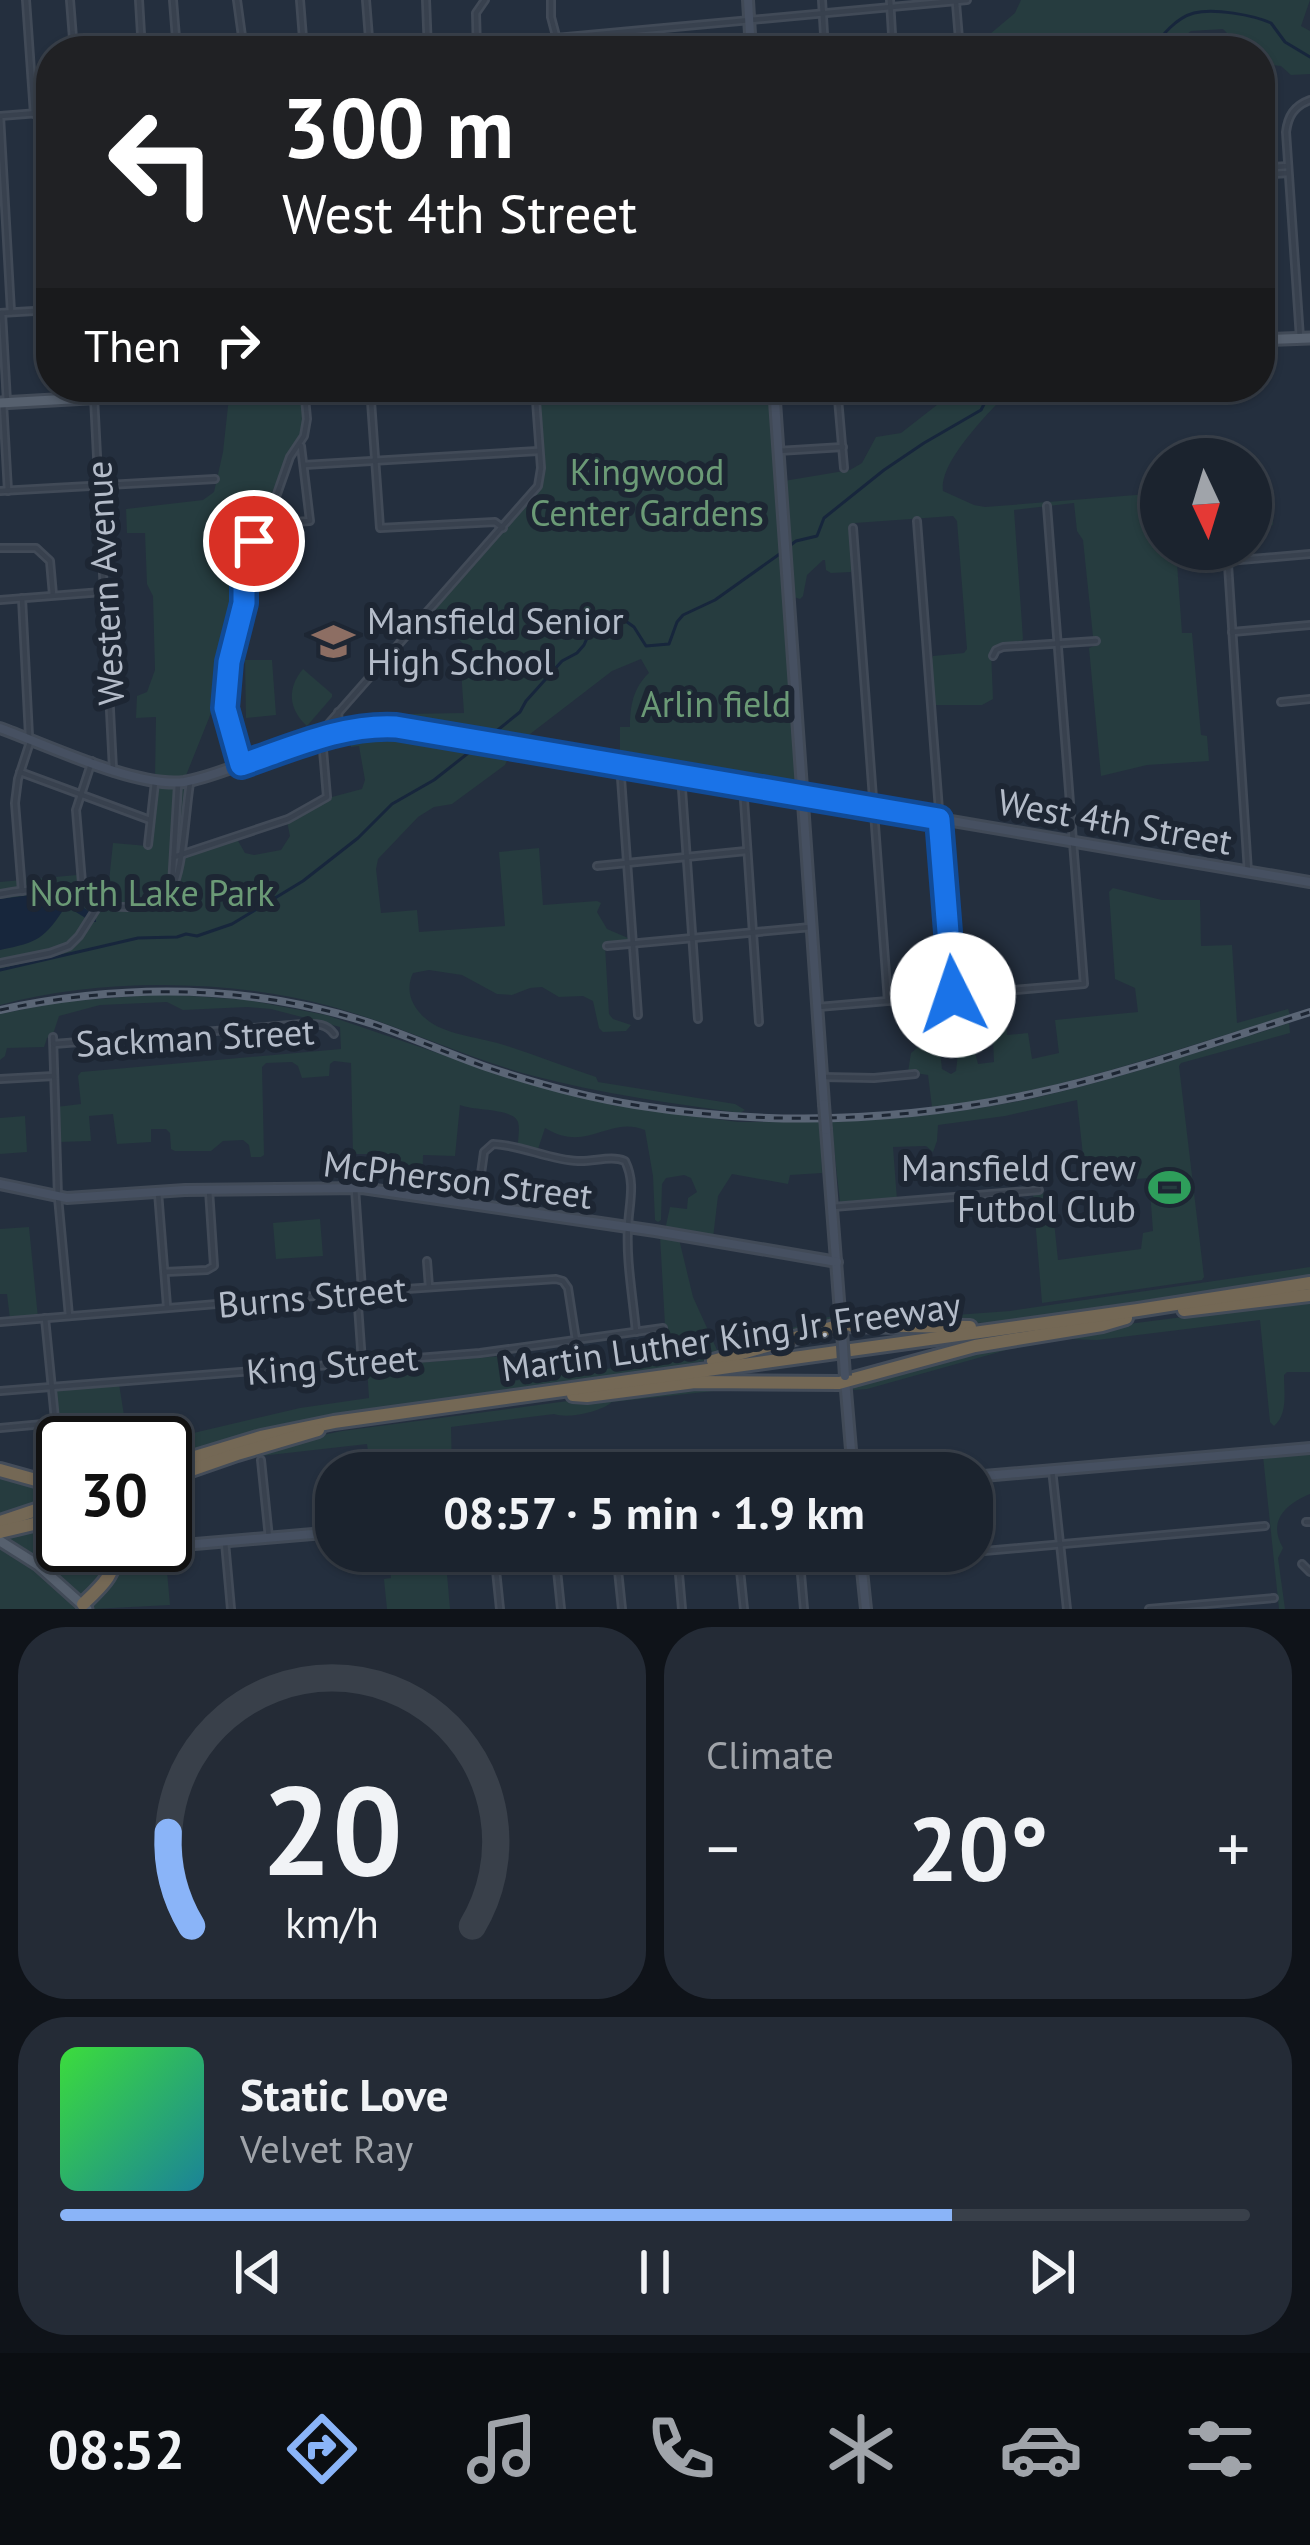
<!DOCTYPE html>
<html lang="en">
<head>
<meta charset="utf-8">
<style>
  :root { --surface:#1b232e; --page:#242b36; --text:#f1f3f6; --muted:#a0a4aa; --line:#39404a; --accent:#8ab4f8 }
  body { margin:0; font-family:"PT Sans",sans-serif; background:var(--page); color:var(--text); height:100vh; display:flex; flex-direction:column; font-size:45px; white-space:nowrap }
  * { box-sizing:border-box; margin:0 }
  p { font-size:39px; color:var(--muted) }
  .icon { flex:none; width:66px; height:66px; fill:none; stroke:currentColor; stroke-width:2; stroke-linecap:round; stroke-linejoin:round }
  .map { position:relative; height:1609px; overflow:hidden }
  .sheet { display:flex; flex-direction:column; gap:18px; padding:18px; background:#0f1319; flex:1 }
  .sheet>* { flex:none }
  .banner { position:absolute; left:36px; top:36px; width:1239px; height:366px; border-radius:48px; box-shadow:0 3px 9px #0004,0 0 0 3px var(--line); background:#202124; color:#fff; overflow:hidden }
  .needle { width:78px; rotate:176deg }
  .tools { position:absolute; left:1140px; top:438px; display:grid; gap:24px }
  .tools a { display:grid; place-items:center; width:132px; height:132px; border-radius:50%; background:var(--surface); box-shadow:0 3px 9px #0004,0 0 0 3px var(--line); font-size:60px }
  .speed { position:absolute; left:36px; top:1416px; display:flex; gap:24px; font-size:60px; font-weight:700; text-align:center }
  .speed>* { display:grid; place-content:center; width:156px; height:156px; border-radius:50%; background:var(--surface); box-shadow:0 3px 9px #0004,0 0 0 3px var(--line); line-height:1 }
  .speed .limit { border:6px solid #111; border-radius:18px; background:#fff; color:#111 }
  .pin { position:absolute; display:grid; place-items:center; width:102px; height:102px; color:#fff; margin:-51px; border:6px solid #fff; border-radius:50%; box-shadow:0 3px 12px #0007 }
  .me { position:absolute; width:132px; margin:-66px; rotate:356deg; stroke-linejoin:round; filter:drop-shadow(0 0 9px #0008) }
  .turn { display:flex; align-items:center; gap:42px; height:252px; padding:0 48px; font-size:54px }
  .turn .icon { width:156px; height:156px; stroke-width:2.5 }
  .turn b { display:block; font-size:84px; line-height:102px }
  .then { display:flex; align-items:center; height:114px; padding:0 48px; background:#0003; gap:24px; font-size:45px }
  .big { font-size:90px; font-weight:700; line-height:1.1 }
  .sheet .card { flex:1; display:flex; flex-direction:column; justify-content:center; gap:18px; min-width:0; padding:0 42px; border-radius:48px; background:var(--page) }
  .sheet .dial { align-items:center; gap:0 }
  .dial svg { height:312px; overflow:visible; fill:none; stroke:var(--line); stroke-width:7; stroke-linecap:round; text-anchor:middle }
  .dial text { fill:var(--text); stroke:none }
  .song { display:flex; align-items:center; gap:36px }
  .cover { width:144px; height:144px; border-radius:18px; background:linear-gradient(135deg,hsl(120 70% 55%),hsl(190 70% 35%)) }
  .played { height:12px; border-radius:6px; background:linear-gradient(90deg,var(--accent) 75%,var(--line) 75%) }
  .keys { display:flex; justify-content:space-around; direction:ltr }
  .heat { display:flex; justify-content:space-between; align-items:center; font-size:66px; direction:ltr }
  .sheet .tiles { flex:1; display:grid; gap:18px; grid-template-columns:1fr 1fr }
  .card:last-child { grid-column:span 2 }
  .trip { position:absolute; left:315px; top:1452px; width:678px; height:120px; border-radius:48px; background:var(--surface); box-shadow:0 3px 9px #0004,0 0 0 3px var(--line); font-weight:700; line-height:120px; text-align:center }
  .tab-bar { display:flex; height:192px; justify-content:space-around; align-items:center; background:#0b0e12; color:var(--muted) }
  .tab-bar .icon { width:84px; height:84px }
  .tab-bar .on { color:var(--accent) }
  .tab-bar b { font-size:54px; color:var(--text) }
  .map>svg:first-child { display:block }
</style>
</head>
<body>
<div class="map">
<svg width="1310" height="1609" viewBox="0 0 1310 1609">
  <rect width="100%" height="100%" fill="#242f3e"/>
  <g fill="#263c3f">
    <polygon points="1021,0 1310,0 1301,26 1310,31 1310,74 1291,75 1281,66 1272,65 1260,73 1260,51 1231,51 1229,35 1223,29 1191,31 1165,51 990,51 990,34 1015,13"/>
    <path d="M539 387H769L797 779 791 787 620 760V727H630C630 706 633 688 649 673L641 659 612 671 521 741 406 722 346 723 406 714 464 713 461 670 474 654 431 613 539 491 544 469Z"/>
    <path d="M960 387H1013C992 410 939 460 943 491L974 505 985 507 1161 493V549H1176L1182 633H1192L1201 735 1207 736 1209 761 1147 765 1101 776 1089 648 1094 646 1083 540 1077 531 1074 503 1014 510 1023 639 1019 645 996 647 991 650 993 699 982 705H933L931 661 933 656 964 653 967 649 957 521 953 516 855 523 850 529 851 572 831 573 826 570 825 560H823L807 575 803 596 800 599 794 597 784 481 850 470 862 463 876 437 901 433Z"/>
    <polygon points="299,392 304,421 301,433 289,453 250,543 243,568 242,597 226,660 222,711 211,713 185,778 155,779 156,717 136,718 137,696 147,692 155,670 153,596 147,584 145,533 127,533 126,509 203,500 214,492 223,452 229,397"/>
    <polygon points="1272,484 1273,525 1251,530 1251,485"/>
    <polygon points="245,660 272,660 276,715 246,718"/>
    <path d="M303 669 332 694V697L307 726C288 709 287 688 303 669Z"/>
    <path d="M371 733H402L511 752 505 765 452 804 434 807 418 817 378 859 376 869 381 913 417 910 419 932 505 926 499 852 539 848 543 905 597 901 601 903 597 912 607 929 628 938 625 942 605 946 609 1014 613 1019 631 1025 626 1031 603 1032 599 1028 593 1001 583 996 559 997 542 987 530 988 512 995 497 994 462 975 429 970 413 973C404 992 413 1010 430 1022 448 1035 483 1038 504 1045 535 1055 566 1067 596 1077L598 1082 735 1104 745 1110 740 1113C671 1103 602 1094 534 1076 463 1057 397 1024 326 1005 228 979 98 978 0 1005V882L77 875 78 891H108L113 843 148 846 156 786H191L181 857 237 839 245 853 254 855 281 850 290 836 287 821 332 797 362 789 365 780 359 746 351 747 349 736Z"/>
    <path d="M1113 888 1162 900H1200L1201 946 1232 945 1237 1023 1288 1009 1290 1015C1172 1050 1055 1094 932 1107L928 1075 908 1072 911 1053 917 1048 936 1047 940 1051 942 1069 951 1074 956 1071 959 1044H973L978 1064 994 1062 991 995 1005 994 1007 1035 1028 1033 1032 1059 1059 1053 1055 1020 1138 1012 1135 988 1115 979 1109 892Z"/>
    <path d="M163 994 248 1000 326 1015 525 1083 612 1105 738 1122H820L822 1173 790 1175 788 1184 732 1174 718 1196 713 1238 665 1230 670 1207 687 1209 688 1198 697 1192 691 1178 684 1175 666 1178 662 1184 661 1220 658 1222 655 1220 653 1176 645 1130C608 1115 588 1154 545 1128L538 1149 518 1144C518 1137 520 1129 518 1122 513 1108 474 1111 460 1105L455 1156 423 1155 422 1195 401 1192 398 1154H353L351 1063 334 1061 330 1064 329 1076 302 1078 298 1066 292 1062 266 1063 262 1067 264 1155 261 1157H251L249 1145 243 1140 223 1141 211 1151H175L171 1149 170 1133 166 1129H151V1142L117 1144 113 1114 89 1116 91 1141 58 1142 56 1107 81 1104 78 1076 81 1072 341 1049 340 1027 271 1009 247 1007 183 1010 167 1002 100 1005 59 1016 53 1034 47 1038 44 1047 7 1048 5 1056 0 1060V1014L60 1002Z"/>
    <path d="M1289 1023 1290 1033 1181 1063 1179 1066 1204 1277 1202 1280 1042 1303 1033 1194 1051 1193 1058 1260 1141 1249 1143 1233 1153 1231 1149 1178 1086 1183 1077 1100 1005 1116 938 1125 937 1141 933 1152 926 1146 893 1147 897 1200 840 1202 831 1122C907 1119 985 1111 1059 1092 1137 1073 1213 1047 1289 1023Z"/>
    <polygon points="25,1116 27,1152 0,1154 0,1118"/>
    <polygon points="320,1219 323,1256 276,1259 273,1223"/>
    <polygon points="29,1227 38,1318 10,1319 7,1294 0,1294 0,1229"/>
    <path d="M660 1236 679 1239 693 1297 717 1350 832 1316V1323C788 1336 744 1353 699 1362 521 1396 338 1403 165 1460V1443H151L300 1408 369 1398 367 1367 501 1356 505 1382 667 1361Z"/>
    <polygon points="1310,1267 1310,1276 991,1323 848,1320 848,1314 928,1317 1010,1311"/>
    <path d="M1310 1301V1372H1287L1284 1375C1284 1393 1288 1414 1274 1426L1270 1422 1260 1320 1097 1340 1069 1339 1010 1349 867 1389 853 1390 856 1383 983 1347 1128 1324Z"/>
    <polygon points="119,1384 127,1434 142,1443 107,1443 106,1438 98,1435 62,1438 59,1436 56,1390"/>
    <path d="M680 1386 839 1388V1391L742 1388 612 1402C600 1412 569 1419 554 1414L451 1427 452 1473H371L367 1444 244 1458 165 1485V1482L298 1440 342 1431Z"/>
    <path d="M1310 1451V1494C1286 1504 1267 1521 1283 1548L1278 1558 1285 1609H1279L1263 1456Z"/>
    <polygon points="0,1472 63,1485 63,1496 0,1517"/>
    <path d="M63 1520V1545H108C111 1570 97 1580 81 1595L50 1568 0 1536Z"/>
    <polygon points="119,1545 131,1545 132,1549 145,1548 146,1551 165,1549 170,1605 93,1609 88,1604"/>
    <polygon points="0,1547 35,1570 79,1609 0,1609"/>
    <polygon points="388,1551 445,1551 450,1609 387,1609 384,1579 391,1578"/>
  </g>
  <path fill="#17263c" d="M38 894C61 895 77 901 95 916L96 922H92L66 906C44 939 39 942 0 950V899Z"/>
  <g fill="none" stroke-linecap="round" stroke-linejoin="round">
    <g stroke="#17263c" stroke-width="3">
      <path d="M1150 51C1161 37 1175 18 1194 13 1214 8 1253 15 1271 23L1285 42 1310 57"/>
      <polyline points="788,547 796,541 817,536 824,518 884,470 924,443 981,410 993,387"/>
      <polyline points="489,737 520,712 526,701 562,661 577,653 584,645 592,627 600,619 620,617 634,627 646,646 669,644 677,622 683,615 715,600 781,553"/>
      <polyline points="0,970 138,938 177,937 186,934 197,936 232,924 303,881 358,838 392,804 434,780 481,743"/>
    </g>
    <defs>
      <g id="street">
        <polyline points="26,0 34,114"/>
        <polyline points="70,0 74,51"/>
        <polyline points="139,0 142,51"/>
        <polyline points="173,0 177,51"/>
        <polyline points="237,0 244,51"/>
        <polyline points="300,0 304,51"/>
        <polyline points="366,0 370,51"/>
        <polyline points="426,0 428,51"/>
        <polyline points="551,0 551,17 560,51"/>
        <polyline points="822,0 825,51"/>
        <polyline points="890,0 893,51"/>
        <polyline points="956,3 960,51"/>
        <polyline points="556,38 967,0"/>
        <polyline points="477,51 476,13 485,0"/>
        <polyline points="0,116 11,312"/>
        <polyline points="0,116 51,112"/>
        <polyline points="1260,168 1288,166"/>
        <polyline points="1260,175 1288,173"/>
        <polyline points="0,313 51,310"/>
        <polyline points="2,313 7,402"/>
        <path d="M1300 338 1286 132C1288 116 1294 106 1310 100"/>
        <polyline points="370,387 380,528 495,522 503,528"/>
        <polyline points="837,387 844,468"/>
        <polyline points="94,397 113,769"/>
        <polyline points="3,403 8,491"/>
        <polyline points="778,451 843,447"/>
        <polyline points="304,465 538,451"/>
        <polyline points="0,491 215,479"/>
        <polyline points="917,521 953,994"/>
        <polyline points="260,524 310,521 301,446"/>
        <polyline points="853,528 888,1001"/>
        <polyline points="0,548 36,548 50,561 53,595"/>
        <polyline points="1227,549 1248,872"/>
        <polyline points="1228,561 1310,554"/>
        <polyline points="22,598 29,736"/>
        <polyline points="0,600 102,592"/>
        <polyline points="1232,632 1310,625"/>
        <polyline points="993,656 996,650 1003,647 1096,641"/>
        <polyline points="1281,702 1310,699"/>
        <polyline points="338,712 339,724 350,728"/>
        <polyline points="620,764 638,1015"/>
        <polyline points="241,765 225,712 229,662 245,597 245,570 256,534 277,494 290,457 304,436 307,419 304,387"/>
        <polyline points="20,772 150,820"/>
        <polyline points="681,775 698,1019"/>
        <polyline points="743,785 759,1022"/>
        <polyline points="148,845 155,782"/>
        <polyline points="174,857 288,819 327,797 322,738 324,729 538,486 541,468 535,387"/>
        <polyline points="597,866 746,851"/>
        <polyline points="172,886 178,784"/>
        <polyline points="22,891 15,803 18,779 31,739"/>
        <path d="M0 894C21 890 43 888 65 891 78 893 87 899 99 903 123 910 163 910 174 884 183 865 186 807 190 783"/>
        <polyline points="83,895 76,810 92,761"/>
        <polyline points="607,946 811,927"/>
        <polyline points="0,963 50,953 69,946 79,936 100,903"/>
        <polyline points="818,1007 1084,984 1047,506"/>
        <polyline points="53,1037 58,1197 69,1316"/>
        <path d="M54 1044 303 1024C316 1024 326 1023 334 1034"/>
        <polyline points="823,1077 874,1078 915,1074"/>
        <polyline points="0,1079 54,1076"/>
        <polyline points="355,1188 362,1290"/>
        <polyline points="158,1192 167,1306"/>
        <path d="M477 1203 484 1152 493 1144C522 1145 549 1160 578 1161 594 1162 611 1155 625 1161 636 1183 629 1203 628 1227 626 1261 633 1297 636 1332"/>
        <polyline points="833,1207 1039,1190"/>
        <polyline points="427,1261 429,1287"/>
        <polyline points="165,1272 207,1270 214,1266 209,1190"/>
        <polyline points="357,1292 362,1362"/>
        <polyline points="45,1318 60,1470"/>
        <polyline points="0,1322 362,1292 556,1279 563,1281 568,1288 576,1340"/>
        <polyline points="0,1391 480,1353 663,1328"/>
        <polyline points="0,1428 54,1423"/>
        <polyline points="261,1460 269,1538"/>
        <polyline points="1052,1469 1067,1609"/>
        <polyline points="165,1511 190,1505"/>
        <polyline points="1306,1522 1310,1522"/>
        <polyline points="225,1542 231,1609"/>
        <polyline points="494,1551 500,1609"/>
        <polyline points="555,1551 561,1609"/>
        <polyline points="616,1551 622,1609"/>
        <polyline points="677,1551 682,1609"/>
        <polyline points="738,1551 744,1609"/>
        <polyline points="799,1551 804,1609"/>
        <polyline points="861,1562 1265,1526"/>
        <polyline points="1302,1564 1310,1572"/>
        <polyline points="1149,1609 1274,1598"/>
      </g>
      <g id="secondary">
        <polyline points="748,0 751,51"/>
        <polyline points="774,387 824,1104"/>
        <path d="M0 728C47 745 137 788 184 782 202 779 220 772 237 766 291 748 347 722 406 728L1310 882"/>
        <polyline points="826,1130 841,1326"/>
        <polyline points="0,1184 67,1198 185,1190 362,1188 655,1231 837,1262"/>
        <polyline points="845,1379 853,1473"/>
        <polyline points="972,1477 1310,1448"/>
        <polyline points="860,1551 866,1609"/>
        <polyline points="137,1555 149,1548 336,1532"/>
      </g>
      <g id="primary">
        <polyline points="1260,340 1310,338"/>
        <polyline points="0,403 282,387"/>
        <polyline points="0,1541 38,1565 87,1609"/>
      </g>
      <g id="highway">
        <polyline points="1184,1310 1310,1295"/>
        <polyline points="713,1361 841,1325 970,1327"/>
        <polyline points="573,1395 587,1396 695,1382 839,1383 975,1346 1102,1325 1126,1318"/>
        <polyline points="165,1466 261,1437 334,1422 1138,1310 1310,1283"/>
        <polyline points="0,1470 36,1480 63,1482"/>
        <polyline points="165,1479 237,1454 318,1430"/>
        <polyline points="0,1522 63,1501"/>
        <polyline points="0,1532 63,1517"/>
        <path d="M83 1604C102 1586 117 1573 117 1545"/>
      </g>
    </defs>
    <use href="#street" stroke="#414a57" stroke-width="10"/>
    <use href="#secondary" stroke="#414a57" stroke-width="14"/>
    <use href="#primary" stroke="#414a57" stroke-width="15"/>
    <use href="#highway" stroke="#434c59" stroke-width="18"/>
    <use href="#street" stroke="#38414e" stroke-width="4.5"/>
    <use href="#secondary" stroke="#465061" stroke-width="8"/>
    <use href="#primary" stroke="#56606e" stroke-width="9"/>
    <use href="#highway" stroke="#746855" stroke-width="12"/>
    <defs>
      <path id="rail" d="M0 1010C126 983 253 984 376 1025 413 1038 449 1054 486 1067 534 1083 585 1097 635 1105 767 1126 902 1122 1032 1094 1126 1074 1218 1041 1310 1012"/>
    </defs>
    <use href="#rail" stroke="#5a6575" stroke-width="8"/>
    <use href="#rail" stroke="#1d2633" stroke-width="3" stroke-dasharray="9" stroke-linecap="butt"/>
    <defs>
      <g id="secondary-bridge">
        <polyline points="824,1104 826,1130"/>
        <polyline points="842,1331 845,1376"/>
      </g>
    </defs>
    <use href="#secondary-bridge" stroke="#414a57" stroke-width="14" stroke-linecap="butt"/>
    <use href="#secondary-bridge" stroke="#465061" stroke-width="8"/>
  </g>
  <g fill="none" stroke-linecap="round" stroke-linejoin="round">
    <defs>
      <path id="route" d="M254 541 244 576V603L229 662 225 708 241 765C291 748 343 724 396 727L939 819 953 995"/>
    </defs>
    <use href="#route" stroke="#114b97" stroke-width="30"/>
    <use href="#route" stroke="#1a73e8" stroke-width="21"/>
  </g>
  <defs>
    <symbol id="school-bare" viewBox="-9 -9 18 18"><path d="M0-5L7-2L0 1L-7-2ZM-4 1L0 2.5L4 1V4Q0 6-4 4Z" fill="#8d6e63" stroke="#1d2633" stroke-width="2.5" paint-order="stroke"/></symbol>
    <symbol id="stadium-bare" viewBox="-9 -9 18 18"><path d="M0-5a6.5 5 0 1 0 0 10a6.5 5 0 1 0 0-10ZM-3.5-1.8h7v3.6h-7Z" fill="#2e9e5b" stroke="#1d2633" stroke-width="2.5" paint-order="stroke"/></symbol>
  </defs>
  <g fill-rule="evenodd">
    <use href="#school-bare" x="304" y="612" width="59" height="59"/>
    <use href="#stadium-bare" x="1140" y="1158" width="59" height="59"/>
  </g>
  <g text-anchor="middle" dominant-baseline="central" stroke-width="12" stroke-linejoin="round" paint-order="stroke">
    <g font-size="36" fill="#6b9a76" stroke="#1d2633">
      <text x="647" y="471">Kingwood<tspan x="647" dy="41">Center Gardens</tspan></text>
      <text x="716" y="703">Arlin field</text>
      <text x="152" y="892">North Lake Park</text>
    </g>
    <g font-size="36" fill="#b4bcc9" stroke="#1d2633">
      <text transform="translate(104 583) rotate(-93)">Western Avenue</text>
      <text transform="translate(1115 821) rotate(10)">West 4th Street</text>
      <text transform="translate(195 1037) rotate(-3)">Sackman Street</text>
      <text transform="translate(458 1179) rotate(7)">McPherson Street</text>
      <text transform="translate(312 1296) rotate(-5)">Burns Street</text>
      <text transform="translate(731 1336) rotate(-8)">Martin Luther King Jr. Freeway</text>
      <text transform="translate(332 1364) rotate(-5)">King Street</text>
    </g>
    <g font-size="36" fill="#b4bcc9" stroke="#1d2633" text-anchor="start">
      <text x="367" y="620">Mansfield Senior<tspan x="367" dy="41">High School</tspan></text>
      <text x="1136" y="1167" text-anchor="end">Mansfield Crew<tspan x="1136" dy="41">Futbol Club</tspan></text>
    </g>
  </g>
</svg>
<div class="tools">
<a><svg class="needle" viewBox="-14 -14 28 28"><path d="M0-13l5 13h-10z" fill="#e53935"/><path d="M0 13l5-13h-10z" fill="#a0a4aa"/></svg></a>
</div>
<div class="speed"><div class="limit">30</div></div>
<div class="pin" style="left:254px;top:541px;background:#d93025"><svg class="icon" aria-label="arrive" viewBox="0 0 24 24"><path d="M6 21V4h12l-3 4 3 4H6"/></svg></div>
<svg class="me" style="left:953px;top:995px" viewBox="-20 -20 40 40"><circle r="19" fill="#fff"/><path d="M0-13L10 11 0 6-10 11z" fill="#1a73e8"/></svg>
<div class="trip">08:57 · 5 min · 1.9 km</div>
<div class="banner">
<div class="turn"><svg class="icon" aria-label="left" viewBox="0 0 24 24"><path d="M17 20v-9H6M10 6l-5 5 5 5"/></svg><div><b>300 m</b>West 4th Street</div></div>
<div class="then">Then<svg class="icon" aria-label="right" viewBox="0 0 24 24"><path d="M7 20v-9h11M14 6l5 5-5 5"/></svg></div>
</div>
</div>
<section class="sheet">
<div class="tiles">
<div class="card dial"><svg viewBox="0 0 100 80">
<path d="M14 69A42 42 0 1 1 86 69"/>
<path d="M14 69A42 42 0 0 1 8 45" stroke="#8ab4f8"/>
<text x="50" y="56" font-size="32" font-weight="700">20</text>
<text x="50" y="72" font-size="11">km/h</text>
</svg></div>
<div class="card"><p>Climate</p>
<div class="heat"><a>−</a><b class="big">20°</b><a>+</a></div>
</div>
<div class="card">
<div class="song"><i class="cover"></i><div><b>Static Love</b><p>Velvet Ray</p></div></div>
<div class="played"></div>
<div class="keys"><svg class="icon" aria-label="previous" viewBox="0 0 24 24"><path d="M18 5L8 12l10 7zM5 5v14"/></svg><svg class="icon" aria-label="pause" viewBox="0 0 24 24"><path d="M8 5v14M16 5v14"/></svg><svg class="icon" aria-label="next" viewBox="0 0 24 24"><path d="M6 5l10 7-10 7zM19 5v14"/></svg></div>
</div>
</div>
</section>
<nav class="tab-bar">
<b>08:52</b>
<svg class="icon on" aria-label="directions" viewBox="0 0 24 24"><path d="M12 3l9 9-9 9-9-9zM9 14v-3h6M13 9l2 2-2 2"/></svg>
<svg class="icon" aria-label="music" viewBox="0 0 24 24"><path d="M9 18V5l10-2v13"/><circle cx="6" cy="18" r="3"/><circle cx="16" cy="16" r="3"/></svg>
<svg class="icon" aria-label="phone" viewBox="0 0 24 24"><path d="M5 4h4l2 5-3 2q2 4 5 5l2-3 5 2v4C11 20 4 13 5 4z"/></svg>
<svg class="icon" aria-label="climate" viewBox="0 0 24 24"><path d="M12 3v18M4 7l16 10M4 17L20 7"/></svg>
<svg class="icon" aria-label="car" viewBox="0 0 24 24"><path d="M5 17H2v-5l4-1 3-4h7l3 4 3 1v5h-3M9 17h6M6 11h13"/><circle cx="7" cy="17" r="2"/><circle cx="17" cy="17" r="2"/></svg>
<svg class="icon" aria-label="filters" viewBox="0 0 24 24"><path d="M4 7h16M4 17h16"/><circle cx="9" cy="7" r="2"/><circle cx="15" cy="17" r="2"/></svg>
</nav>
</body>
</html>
